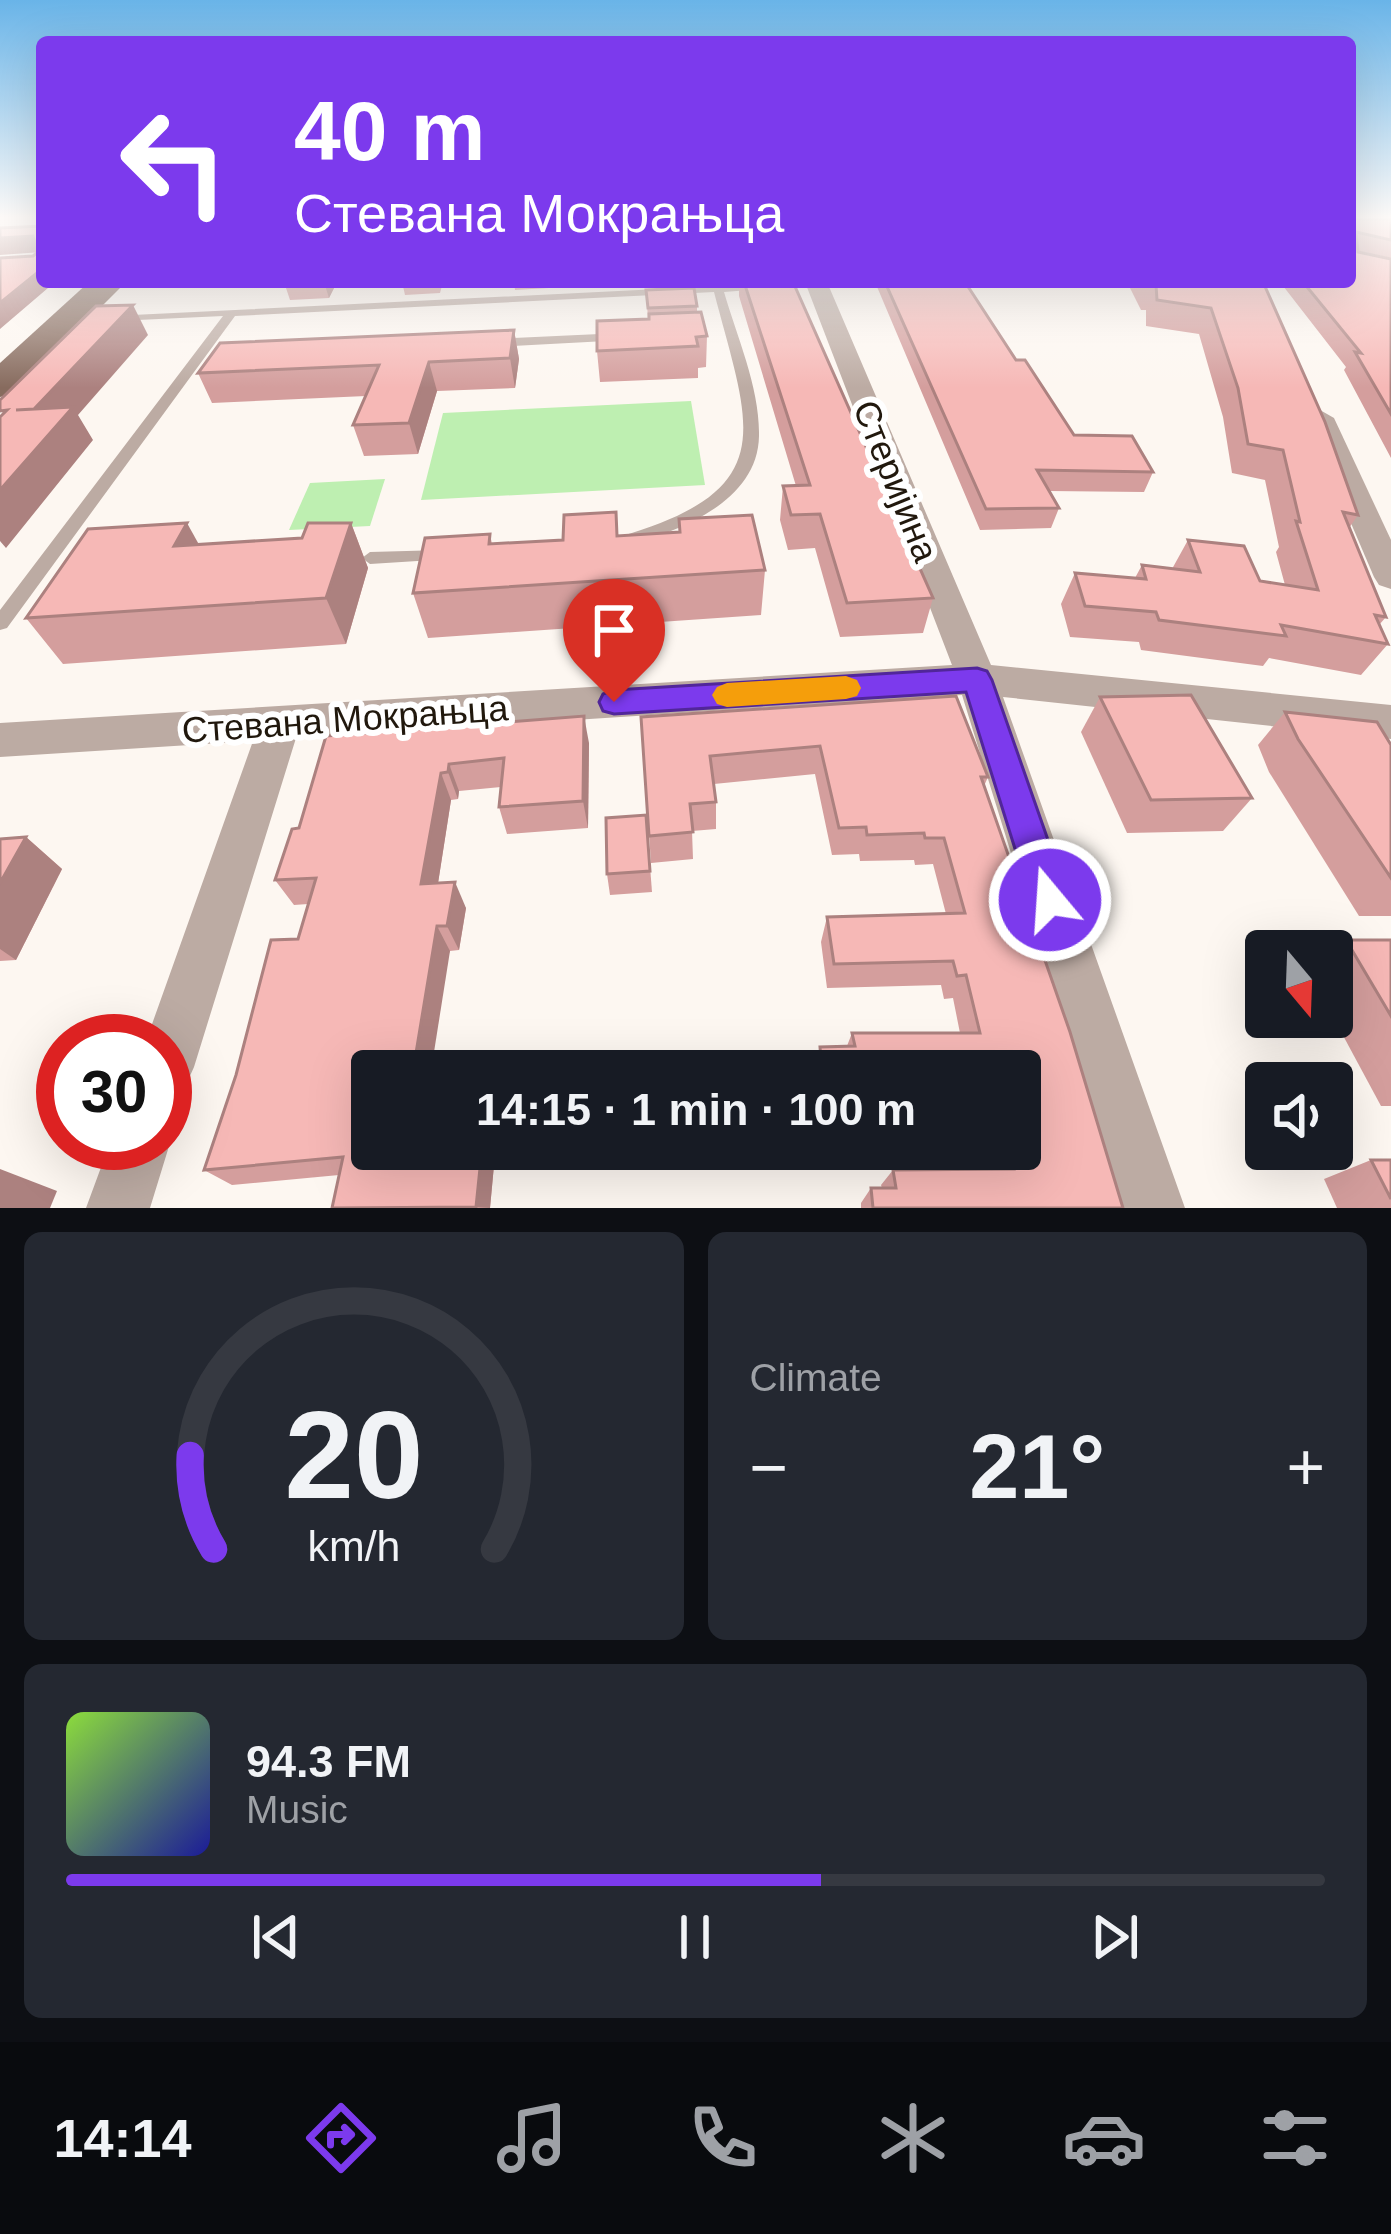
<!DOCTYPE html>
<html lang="en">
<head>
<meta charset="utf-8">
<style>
  :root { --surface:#171b24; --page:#242831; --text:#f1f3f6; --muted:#9ea1a6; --line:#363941; --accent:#7c3aed }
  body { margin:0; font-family:Helvetica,sans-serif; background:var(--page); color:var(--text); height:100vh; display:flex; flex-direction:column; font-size:45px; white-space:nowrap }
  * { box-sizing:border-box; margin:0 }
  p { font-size:39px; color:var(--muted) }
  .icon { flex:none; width:66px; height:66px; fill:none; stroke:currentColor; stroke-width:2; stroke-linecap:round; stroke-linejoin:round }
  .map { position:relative; height:1208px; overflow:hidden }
  .drawer { display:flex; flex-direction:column; gap:24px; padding:24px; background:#0d0f14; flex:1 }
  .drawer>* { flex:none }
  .hud { position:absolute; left:36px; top:36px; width:1320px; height:252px; border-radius:12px; box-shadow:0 12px 48px #0002; background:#7c3aed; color:#fff; overflow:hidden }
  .needle { width:78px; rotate:161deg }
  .controls { position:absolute; left:1245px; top:930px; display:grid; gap:24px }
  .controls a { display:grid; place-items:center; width:108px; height:108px; border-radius:12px; background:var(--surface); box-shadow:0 12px 48px #0002; font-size:60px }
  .speed { position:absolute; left:36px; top:1014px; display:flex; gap:24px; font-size:60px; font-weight:700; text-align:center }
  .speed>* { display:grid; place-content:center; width:156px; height:156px; border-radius:50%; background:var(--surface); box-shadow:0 12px 48px #0002; line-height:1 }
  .speed .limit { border:18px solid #d22; background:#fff; color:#111 }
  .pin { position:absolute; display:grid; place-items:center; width:102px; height:102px; color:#fff; margin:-123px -51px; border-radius:50% 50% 50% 0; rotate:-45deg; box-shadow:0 0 12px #0007 }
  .pin .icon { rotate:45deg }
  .me { position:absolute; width:132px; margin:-66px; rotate:342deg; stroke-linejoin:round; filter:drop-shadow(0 0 9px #0008) }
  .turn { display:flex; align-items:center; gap:42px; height:252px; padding:0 60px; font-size:54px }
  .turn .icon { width:156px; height:156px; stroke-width:2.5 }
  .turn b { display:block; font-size:84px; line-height:102px }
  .big { font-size:90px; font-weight:700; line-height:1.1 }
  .drawer .widget { flex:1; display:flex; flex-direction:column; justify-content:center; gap:18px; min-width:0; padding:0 42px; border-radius:18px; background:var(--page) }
  .drawer .dial { align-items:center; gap:0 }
  .dial svg { height:312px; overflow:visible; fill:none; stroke:var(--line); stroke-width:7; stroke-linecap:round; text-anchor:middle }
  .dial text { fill:var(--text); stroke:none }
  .song { display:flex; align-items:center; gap:36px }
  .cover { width:144px; height:144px; border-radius:18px; background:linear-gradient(135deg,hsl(90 70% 55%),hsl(240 70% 35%)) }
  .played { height:12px; border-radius:6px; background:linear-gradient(90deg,var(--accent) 60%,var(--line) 60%) }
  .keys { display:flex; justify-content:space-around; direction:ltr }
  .heat { display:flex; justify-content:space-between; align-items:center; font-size:66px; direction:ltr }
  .drawer .tiles { flex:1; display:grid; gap:24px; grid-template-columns:1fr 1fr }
  .widget:last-child { grid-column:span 2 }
  .trip { position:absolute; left:351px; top:1050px; width:690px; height:120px; border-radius:12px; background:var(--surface); box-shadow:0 12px 48px #0002; font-weight:700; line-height:120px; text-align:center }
  .dock { display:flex; height:192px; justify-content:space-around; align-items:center; background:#090b0e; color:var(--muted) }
  .dock .icon { width:84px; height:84px }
  .dock .on { color:var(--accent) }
  .dock b { font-size:54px; color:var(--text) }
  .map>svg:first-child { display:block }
</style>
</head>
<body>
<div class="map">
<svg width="1391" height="1208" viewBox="0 0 1391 1208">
  <rect width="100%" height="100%" fill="#fdf7f1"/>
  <g fill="#beefb1">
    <polygon points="691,401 705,485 421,500 443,413"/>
    <polygon points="385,479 370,526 289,530 310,483"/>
  </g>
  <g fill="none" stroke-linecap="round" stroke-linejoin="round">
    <g fill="#bcaba3" fill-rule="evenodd">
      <path d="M759 284 764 287 763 289 724 292C737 337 760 388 759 436 758 502 678 532 625 546L617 541 619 537C784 489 749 427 714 292L235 316 7 628 0 630V610L223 316 116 321 112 320V316Z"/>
      <polygon points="621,333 627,337 625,340 492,347 486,343 492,339"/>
      <polygon points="443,550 449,551 451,555 449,559 370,564 362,558 370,552"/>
    </g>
    <g fill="#bcaba3" fill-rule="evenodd">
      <polygon points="805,282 827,282 991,665 1391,705 1391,739 1003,697 1185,1208 1121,1208 962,695 296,738 194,1067 185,1087 165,1096 165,1041 146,1041 253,741 0,757 0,723 952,665"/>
      <polygon points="1320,410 1334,418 1391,540 1391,589 1379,585 1374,577 1306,418"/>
      <polygon points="165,1130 170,1143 150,1208 86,1208 110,1143 165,1143"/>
    </g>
    <polygon fill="#876b5e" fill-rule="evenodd" points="89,282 126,282 14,394 0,397 0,363"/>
  </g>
  <g fill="#d49e9d">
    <polygon points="1350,219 1391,219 1391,258 1358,251 1391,259 1391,458 1344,370 1346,367 1280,282 1350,282"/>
    <polygon points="284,282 337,282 329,298 290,300"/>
    <polygon points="402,282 443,282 440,293 405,295"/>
    <polygon points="514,282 550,282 549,288 515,290"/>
    <polygon points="623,282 657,282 657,284 623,285"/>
    <polygon points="739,282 793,282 933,598 923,633 840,637 815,548 788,550 780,520 783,486 796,486 739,296"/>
    <polygon points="875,282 965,282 1016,360 1074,435 1153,472 1144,492 1049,491 1059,508 1051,528 980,530"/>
    <polygon points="1127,282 1263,282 1358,515 1349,528 1386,617 1379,625 1388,644 1361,675 1269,658 1263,666 1141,650 1139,642 1070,637 1061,604 1075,573 1135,578 1142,565 1172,569 1188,540 1260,581 1285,585 1276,552 1279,547 1265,480 1232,473 1223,417 1199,334 1146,326 1146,310 1141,310"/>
    <polygon points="646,290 697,306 697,312 707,336 706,367 698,368 698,378 600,382 597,351 648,319"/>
    <polygon points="514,330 519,359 515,388 437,391 418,454 364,456 353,425 366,396 212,403 198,373"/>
    <polygon points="616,512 618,536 679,532 679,519 765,570 761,615 428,638 413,593 490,534 492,544 563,540"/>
    <polygon points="351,523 368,568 346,644 63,664 26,618 199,544 302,538"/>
    <polygon points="956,696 988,777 984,786 1123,1208 861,1208 861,1203 871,1188 882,1188 881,1185 893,1170 992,1169 988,1149 1020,1149 1020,1071 814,1071 820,1047 847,1046 852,1033 960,1033 953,998 944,999 941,985 827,988 821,942 827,917 946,914 933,864 915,865 914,860 860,861 859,854 832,855 815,774 714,784 716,802 716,829 692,831 693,859 651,863 641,717"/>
    <polygon points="1100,697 1252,798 1223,831 1127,833 1081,732"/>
    <polygon points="1285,712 1391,745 1391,916 1359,916 1269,772 1258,745"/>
    <polygon points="326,736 589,743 588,828 507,834 499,807 501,787 459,791 458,799 451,800 438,883 466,908 459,950 450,951 372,1149 461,1149 461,1151 482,1149 494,1165 490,1208 332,1208 339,1175 232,1185 204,1170 298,939 308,904 294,905 275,880 299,828"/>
    <polygon points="646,815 652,892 610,895 607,874"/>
    <polygon points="26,837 62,869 16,960 0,961 0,839"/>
    <polygon points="1346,940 1391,940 1391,1106 1381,1106 1332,1015 1332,951"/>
    <polygon points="1371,1160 1391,1160 1391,1208 1337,1208 1324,1179"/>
  </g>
  <g fill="#ac817f">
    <polygon points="33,236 42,252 0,255 0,238"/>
    <polygon points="42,269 42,282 55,282 0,329 0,303"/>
    <polygon points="324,282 337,282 329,298"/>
    <polygon points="133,305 148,335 78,415 93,440 6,548 0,541 0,490 34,409"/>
    <polygon points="514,330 519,359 515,388 510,358"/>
    <polygon points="429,362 437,391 418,454 409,423"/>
    <polygon points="187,523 212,568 174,546"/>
    <polygon points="351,523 368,568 346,644 326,598"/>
    <polygon points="584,716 589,743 588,828 583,801"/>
    <polygon points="449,764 459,791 458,799 448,772"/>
    <polygon points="441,773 451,800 434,909 421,884"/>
    <polygon points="26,837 62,869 16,960 0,949 0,883"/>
    <polygon points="455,882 466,908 459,950 447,926"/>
    <polygon points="437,926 450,951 431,1071 415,1059"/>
    <polygon points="456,1055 466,1071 454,1071"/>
    <polygon points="482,1149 494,1165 490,1208 476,1207"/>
    <polygon points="0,1169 57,1191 50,1208 0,1208"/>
  </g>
  <g fill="#f6b8b6" stroke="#ac817f" stroke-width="3">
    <polygon points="1350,219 1391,219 1391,240 1356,232 1358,252 1391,259 1391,414 1355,352 1361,353 1303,282 1350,282"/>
    <polygon points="42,226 42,257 40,258 42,258 42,269 0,303 0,258 33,256 38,252 33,236 0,238 0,228"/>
    <polygon points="744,282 793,282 933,598 847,603 820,514 791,515 783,486 810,485"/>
    <polygon points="885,282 965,282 1016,360 1025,360 1074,435 1132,436 1153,472 1037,470 1059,508 986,509"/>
    <polygon points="1150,282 1263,282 1325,422 1358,515 1343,512 1386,617 1375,615 1388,644 1281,625 1286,636 1159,620 1156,612 1085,606 1075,573 1146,579 1142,565 1200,572 1188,540 1244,546 1260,581 1318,590 1296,521 1300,522 1283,450 1248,444 1238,388 1211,308 1157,300 1156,285"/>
    <polygon points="694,288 697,306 648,308 646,290"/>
    <polygon points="133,305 34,409 16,410 73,407 0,490 0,417 7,410 0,411 0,400 96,306"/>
    <polygon points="701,312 707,336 696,337 698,346 597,351 597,321 649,319 649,314"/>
    <polygon points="514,330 510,358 429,362 409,423 353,425 379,365 198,373 220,343"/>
    <polygon points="616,512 617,536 680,532 679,519 752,515 765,570 413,593 425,538 490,534 489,544 563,540 564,515"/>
    <polygon points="187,523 174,546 302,538 308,523 351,523 326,598 26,618 88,529"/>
    <polygon points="1191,695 1252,798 1151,800 1100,697"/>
    <polygon points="956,696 988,777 981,777 1070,1032 1123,1208 873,1208 871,1188 896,1188 893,1170 1014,1169 1010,1149 1020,1149 1020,1071 822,1071 820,1047 855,1046 852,1033 980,1033 966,975 957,976 953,961 834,964 827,917 965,913 944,838 925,838 924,833 867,835 866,827 839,828 820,746 710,756 716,802 690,804 693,832 649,836 641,717"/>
    <polygon points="1285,712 1377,722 1391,745 1391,878 1298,739"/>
    <polygon points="584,716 583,801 499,807 504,758 449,764 448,772 441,773 421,884 455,882 447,926 437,926 415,1059 456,1055 454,1071 372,1071 372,1149 445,1149 445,1153 482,1149 476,1207 332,1208 343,1157 204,1170 236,1075 271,940 298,939 316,878 275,880 292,829 299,828 326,736"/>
    <polygon points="646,815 650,871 607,874 606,818"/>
    <polygon points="26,837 0,883 0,839"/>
    <polygon points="1346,940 1391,940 1391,1016"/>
    <polygon points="1371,1160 1391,1160 1391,1199"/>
  </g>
  <linearGradient id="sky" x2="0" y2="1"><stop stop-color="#69b4e8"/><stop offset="0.56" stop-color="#fefbf9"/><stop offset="1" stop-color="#fefbf9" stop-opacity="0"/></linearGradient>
  <rect width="1391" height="388" fill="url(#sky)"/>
  <polygon fill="#7c3aed" stroke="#51269a" stroke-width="3" points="977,668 987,671 992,680 1069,900 1063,912 1050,918 1037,912 1031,900 966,692 614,714 603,711 599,702 603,694 614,690"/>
  <polygon fill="#f59e0b" points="846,676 857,680 861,688 857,696 846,699 727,707 717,704 712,695 717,687 727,683"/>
  <g text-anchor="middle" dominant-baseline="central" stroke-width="12" stroke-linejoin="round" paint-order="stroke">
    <g font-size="36" fill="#21180d" stroke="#fff">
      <text transform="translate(896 481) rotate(68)">Стеријина</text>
      <text transform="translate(345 719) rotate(-4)">Стевана Мокрањца</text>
    </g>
  </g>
</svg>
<div class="controls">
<a><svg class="needle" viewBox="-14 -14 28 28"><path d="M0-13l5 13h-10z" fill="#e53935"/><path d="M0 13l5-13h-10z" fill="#9ea1a6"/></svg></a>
<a><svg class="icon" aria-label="sound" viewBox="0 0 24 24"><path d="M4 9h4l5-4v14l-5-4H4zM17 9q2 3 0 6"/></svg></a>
</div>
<div class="speed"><div class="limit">30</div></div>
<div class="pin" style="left:614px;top:702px;background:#d93025"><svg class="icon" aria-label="arrive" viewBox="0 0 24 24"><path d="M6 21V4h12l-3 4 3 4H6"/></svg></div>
<svg class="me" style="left:1050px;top:900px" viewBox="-20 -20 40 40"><circle r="17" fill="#7c3aed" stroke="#fff" stroke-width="3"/><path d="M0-11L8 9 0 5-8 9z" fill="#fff"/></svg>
<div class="trip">14:15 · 1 min · 100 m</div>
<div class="hud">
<div class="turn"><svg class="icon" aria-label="left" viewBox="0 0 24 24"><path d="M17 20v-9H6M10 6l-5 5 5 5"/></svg><div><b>40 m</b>Стевана Мокрањца</div></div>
</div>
</div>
<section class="drawer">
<div class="tiles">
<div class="widget dial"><svg viewBox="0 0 100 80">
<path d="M14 69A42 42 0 1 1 86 69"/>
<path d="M14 69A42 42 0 0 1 8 45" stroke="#7c3aed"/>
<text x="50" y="56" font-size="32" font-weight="700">20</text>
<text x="50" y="72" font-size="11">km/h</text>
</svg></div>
<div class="widget"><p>Climate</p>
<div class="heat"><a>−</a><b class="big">21°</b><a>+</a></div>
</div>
<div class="widget">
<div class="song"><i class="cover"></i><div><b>94.3 FM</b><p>Music</p></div></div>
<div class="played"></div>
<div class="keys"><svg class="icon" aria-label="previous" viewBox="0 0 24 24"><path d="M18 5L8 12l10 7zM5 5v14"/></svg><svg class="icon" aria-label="pause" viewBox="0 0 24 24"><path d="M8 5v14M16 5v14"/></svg><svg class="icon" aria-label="next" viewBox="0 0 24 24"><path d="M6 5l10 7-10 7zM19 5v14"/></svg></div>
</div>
</div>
</section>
<nav class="dock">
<b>14:14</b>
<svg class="icon on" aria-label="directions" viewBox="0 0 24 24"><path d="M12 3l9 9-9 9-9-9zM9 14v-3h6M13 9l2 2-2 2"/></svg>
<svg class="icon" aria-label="music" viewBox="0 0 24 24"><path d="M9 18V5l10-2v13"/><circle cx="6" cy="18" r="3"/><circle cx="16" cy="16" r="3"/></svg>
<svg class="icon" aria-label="phone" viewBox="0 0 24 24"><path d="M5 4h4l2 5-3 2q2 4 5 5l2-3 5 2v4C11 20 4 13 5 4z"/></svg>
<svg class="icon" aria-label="climate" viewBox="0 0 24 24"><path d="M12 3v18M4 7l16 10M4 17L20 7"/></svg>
<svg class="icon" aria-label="car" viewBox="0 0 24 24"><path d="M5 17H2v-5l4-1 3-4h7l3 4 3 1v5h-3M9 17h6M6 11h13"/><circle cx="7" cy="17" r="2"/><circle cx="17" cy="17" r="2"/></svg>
<svg class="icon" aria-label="filters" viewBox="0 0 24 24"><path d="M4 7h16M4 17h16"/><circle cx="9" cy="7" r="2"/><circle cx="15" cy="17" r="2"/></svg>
</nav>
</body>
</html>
